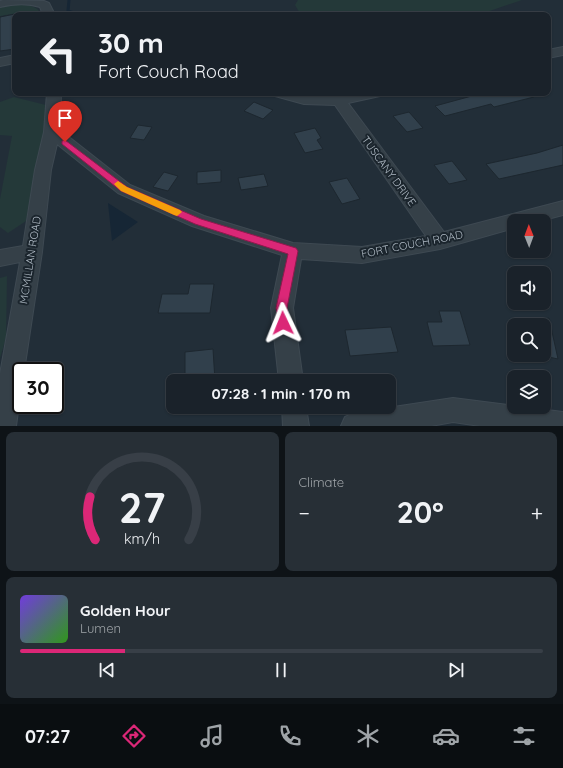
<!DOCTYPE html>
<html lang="en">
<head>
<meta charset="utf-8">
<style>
  :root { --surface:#1a222a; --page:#272f36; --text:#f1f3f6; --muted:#9fa4a8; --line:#383f47; --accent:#db2777 }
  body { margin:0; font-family:Quicksand,sans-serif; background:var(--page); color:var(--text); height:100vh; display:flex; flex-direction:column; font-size:15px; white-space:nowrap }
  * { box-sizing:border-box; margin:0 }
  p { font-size:13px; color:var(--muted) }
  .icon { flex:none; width:22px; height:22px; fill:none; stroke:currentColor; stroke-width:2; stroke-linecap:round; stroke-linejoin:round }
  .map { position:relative; height:426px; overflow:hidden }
  .side { display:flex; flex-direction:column; gap:6px; padding:6px; background:#0e1317; flex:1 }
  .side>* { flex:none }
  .banner { position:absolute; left:12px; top:12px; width:539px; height:84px; border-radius:8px; box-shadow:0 1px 3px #0004,0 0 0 1px var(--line); background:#1a222a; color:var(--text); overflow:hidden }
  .needle { width:26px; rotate:359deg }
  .tools { position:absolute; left:507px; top:214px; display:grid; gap:8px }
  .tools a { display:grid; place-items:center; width:44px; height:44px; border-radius:8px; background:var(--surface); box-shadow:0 1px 3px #0004,0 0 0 1px var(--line); font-size:20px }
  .speed { position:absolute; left:12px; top:362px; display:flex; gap:8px; font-size:20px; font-weight:700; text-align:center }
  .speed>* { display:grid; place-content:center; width:52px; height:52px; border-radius:50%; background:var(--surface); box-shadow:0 1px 3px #0004,0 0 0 1px var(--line); line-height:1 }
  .speed .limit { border:2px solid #111; border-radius:6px; background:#fff; color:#111 }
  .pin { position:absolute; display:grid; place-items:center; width:34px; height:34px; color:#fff; margin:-41px -17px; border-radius:50% 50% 50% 0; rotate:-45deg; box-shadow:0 0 4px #0007 }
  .pin .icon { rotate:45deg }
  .me { position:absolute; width:44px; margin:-22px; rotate:358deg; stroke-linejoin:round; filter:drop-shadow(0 0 3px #0008) }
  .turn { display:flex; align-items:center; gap:14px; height:84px; padding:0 20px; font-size:18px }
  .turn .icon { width:52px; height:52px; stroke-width:2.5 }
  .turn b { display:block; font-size:28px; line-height:34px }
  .big { font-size:30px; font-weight:700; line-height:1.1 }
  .side .widget { flex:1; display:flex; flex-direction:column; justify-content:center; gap:6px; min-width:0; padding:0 14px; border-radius:8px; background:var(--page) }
  .side .dial { align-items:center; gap:0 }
  .dial svg { height:104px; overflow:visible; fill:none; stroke:var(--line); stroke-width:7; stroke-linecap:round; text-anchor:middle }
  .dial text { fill:var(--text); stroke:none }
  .song { display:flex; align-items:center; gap:12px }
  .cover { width:48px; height:48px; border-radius:6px; background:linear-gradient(135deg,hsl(260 70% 55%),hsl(110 70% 35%)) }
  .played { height:4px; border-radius:2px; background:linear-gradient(90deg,var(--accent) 20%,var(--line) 20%) }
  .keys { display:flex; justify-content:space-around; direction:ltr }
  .heat { display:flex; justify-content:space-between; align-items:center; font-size:22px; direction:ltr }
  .side .tiles { flex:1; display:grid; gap:6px; grid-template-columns:1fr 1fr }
  .widget:last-child { grid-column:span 2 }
  .trip { position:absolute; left:166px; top:374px; width:230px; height:40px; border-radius:8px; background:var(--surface); box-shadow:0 1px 3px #0004,0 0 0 1px var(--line); font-weight:700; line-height:40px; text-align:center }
  .tabs { display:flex; height:64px; justify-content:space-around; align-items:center; background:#0a0e11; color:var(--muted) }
  .tabs .icon { width:28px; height:28px }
  .tabs .current { color:var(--accent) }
  .tabs b { font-size:18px; color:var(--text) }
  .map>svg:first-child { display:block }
</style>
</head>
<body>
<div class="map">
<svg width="563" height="426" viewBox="0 0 563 426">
  <rect width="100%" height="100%" fill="#222e38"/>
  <g fill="#243939">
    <polygon points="298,0 522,0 478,15 301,15 295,5"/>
    <path d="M12 5C22 5 38 3 41 15H25L23 12 0 16V7Z"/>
    <polygon points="14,97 46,105 43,142 26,221 8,233 0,227 0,199 12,136 0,135 0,102"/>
    <polygon points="7,276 6,338 0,358 0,278"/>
  </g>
  <polygon fill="#162635" points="108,203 138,222 112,241"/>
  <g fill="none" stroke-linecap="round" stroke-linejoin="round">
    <polyline stroke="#162635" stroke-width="3" points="69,0 68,11 79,15"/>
  </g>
  <g fill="#31404c" stroke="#1d272f">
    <polygon points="15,14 15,49 0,51 0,17"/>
    <polygon points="478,93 533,93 534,97 494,107 491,104 445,116 435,106 479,94"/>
    <polygon points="254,102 273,110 263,119 244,111"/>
    <polygon points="409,112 423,128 407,132 393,116"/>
    <polygon points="138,125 152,127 144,140 130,138"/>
    <polygon points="315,128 321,138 317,140 323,149 305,153 294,133"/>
    <polygon points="563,145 563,165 499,179 486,164 537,153"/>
    <polygon points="452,161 467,180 449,184 434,165"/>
    <polygon points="221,170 221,182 197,184 197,172"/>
    <polygon points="164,172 178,176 168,191 153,187"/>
    <polygon points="264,174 268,186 241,190 238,178"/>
    <polygon points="347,178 360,199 342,204 329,182"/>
    <polygon points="190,284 214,284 210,313 158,313 162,294 188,294"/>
    <polygon points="439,311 460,311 470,345 433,346 427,322 442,322"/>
    <polygon points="549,318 558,359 544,356 544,319"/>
    <polygon points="391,327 398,352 350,356 345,330"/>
    <polygon points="213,349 215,381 185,381 185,352"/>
  </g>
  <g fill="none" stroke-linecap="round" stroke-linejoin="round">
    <defs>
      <g id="minor">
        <path d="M3 0 44 1 49 3 55 15H43L40 7C27 3 13 4 0 7V1Z"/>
        <polygon points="563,47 563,55 548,58 548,50"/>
        <polygon points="15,55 15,63 0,66 0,58"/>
        <polygon points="47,93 61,93 60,130 130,185 204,216 293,243 362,247 426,236 335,105 304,104 275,96 273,93 294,93 316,97 339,96 356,93 382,93 380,96 348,103 444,232 563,201 563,215 540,221 514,221 514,228 440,249 362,263 301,259 293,308 303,381 279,381 271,308 282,255 192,226 118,193 57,144 51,170 42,252 24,371 21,371 21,390 16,426 0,426 0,374 20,262 0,266 0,250 23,246 35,170 44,132"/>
        <polygon points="453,398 563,412 563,426 480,426 453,422 431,426 341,426 345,417 354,413"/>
        <polygon points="282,407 306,407 309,426 283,426"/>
      </g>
    </defs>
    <use href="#minor" stroke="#3e4952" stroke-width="2"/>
    <use href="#minor" fill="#354048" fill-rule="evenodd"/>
  </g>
  <polygon fill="#db2777" stroke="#8e194d" points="65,140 127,187 201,219 296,248 298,251 287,308 289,323 287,326 283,328 280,326 276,308 288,254 195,224 121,191 62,144 62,141"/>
  <polygon fill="#f59e0b" points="118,181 127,187 180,210 182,212 177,216 174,215 121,191 114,184"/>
  <g text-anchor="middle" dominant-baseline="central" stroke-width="4" stroke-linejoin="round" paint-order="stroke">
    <g font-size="11" fill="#b0bbc5" stroke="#1b252d">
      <text transform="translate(389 171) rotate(54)">TUSCANY DRIVE</text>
      <text transform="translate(412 244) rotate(-11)">FORT COUCH ROAD</text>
      <text transform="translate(30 260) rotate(-81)">MCMILLAN ROAD</text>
    </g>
  </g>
</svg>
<div class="tools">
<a><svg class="needle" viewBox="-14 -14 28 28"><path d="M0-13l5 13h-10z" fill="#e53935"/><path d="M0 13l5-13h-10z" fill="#9fa4a8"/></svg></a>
<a><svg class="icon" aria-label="sound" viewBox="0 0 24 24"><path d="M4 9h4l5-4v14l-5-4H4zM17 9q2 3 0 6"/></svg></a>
<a><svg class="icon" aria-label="search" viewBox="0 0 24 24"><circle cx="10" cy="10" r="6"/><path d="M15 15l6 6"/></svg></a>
<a><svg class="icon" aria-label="layers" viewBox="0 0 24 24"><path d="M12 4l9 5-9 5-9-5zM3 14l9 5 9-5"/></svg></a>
</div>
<div class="speed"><div class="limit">30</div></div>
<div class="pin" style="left:65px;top:142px;background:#d93025"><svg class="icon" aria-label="arrive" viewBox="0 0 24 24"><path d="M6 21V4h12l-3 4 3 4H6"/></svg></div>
<svg class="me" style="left:283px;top:323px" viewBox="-20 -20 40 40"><path d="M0-17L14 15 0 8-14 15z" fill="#db2777" stroke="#fff" stroke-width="4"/></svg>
<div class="trip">07:28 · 1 min · 170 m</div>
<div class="banner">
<div class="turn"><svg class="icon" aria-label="left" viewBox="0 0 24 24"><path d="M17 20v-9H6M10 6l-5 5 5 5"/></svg><div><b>30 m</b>Fort Couch Road</div></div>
</div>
</div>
<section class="side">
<div class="tiles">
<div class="widget dial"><svg viewBox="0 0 100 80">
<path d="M14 69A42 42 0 1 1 86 69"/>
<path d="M14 69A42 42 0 0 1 10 36" stroke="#db2777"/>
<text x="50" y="56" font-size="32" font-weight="700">27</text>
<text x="50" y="72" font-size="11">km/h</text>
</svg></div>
<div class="widget"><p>Climate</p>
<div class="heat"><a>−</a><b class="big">20°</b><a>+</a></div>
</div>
<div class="widget">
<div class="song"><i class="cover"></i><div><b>Golden Hour</b><p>Lumen</p></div></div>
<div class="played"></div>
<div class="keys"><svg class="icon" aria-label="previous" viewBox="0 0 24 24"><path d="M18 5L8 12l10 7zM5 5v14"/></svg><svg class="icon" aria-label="pause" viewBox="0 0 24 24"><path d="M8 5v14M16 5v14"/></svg><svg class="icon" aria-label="next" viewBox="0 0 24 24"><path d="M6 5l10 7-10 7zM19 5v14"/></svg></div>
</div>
</div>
</section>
<nav class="tabs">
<b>07:27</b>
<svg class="icon current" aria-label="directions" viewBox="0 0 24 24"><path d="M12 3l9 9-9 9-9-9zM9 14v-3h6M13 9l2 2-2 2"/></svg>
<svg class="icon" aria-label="music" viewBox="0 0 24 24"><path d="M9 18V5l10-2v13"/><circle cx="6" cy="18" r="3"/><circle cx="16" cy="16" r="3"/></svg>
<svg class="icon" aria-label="phone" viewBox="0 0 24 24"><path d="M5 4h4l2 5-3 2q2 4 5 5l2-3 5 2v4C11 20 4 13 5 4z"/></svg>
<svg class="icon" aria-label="climate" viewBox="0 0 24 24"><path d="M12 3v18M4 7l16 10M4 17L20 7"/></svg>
<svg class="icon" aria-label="car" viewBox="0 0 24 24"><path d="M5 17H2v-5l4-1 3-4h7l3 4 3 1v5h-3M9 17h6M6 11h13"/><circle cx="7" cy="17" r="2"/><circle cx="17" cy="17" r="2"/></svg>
<svg class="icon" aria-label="filters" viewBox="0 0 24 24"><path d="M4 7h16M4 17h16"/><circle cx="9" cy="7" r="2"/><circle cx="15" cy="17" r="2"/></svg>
</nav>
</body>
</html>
